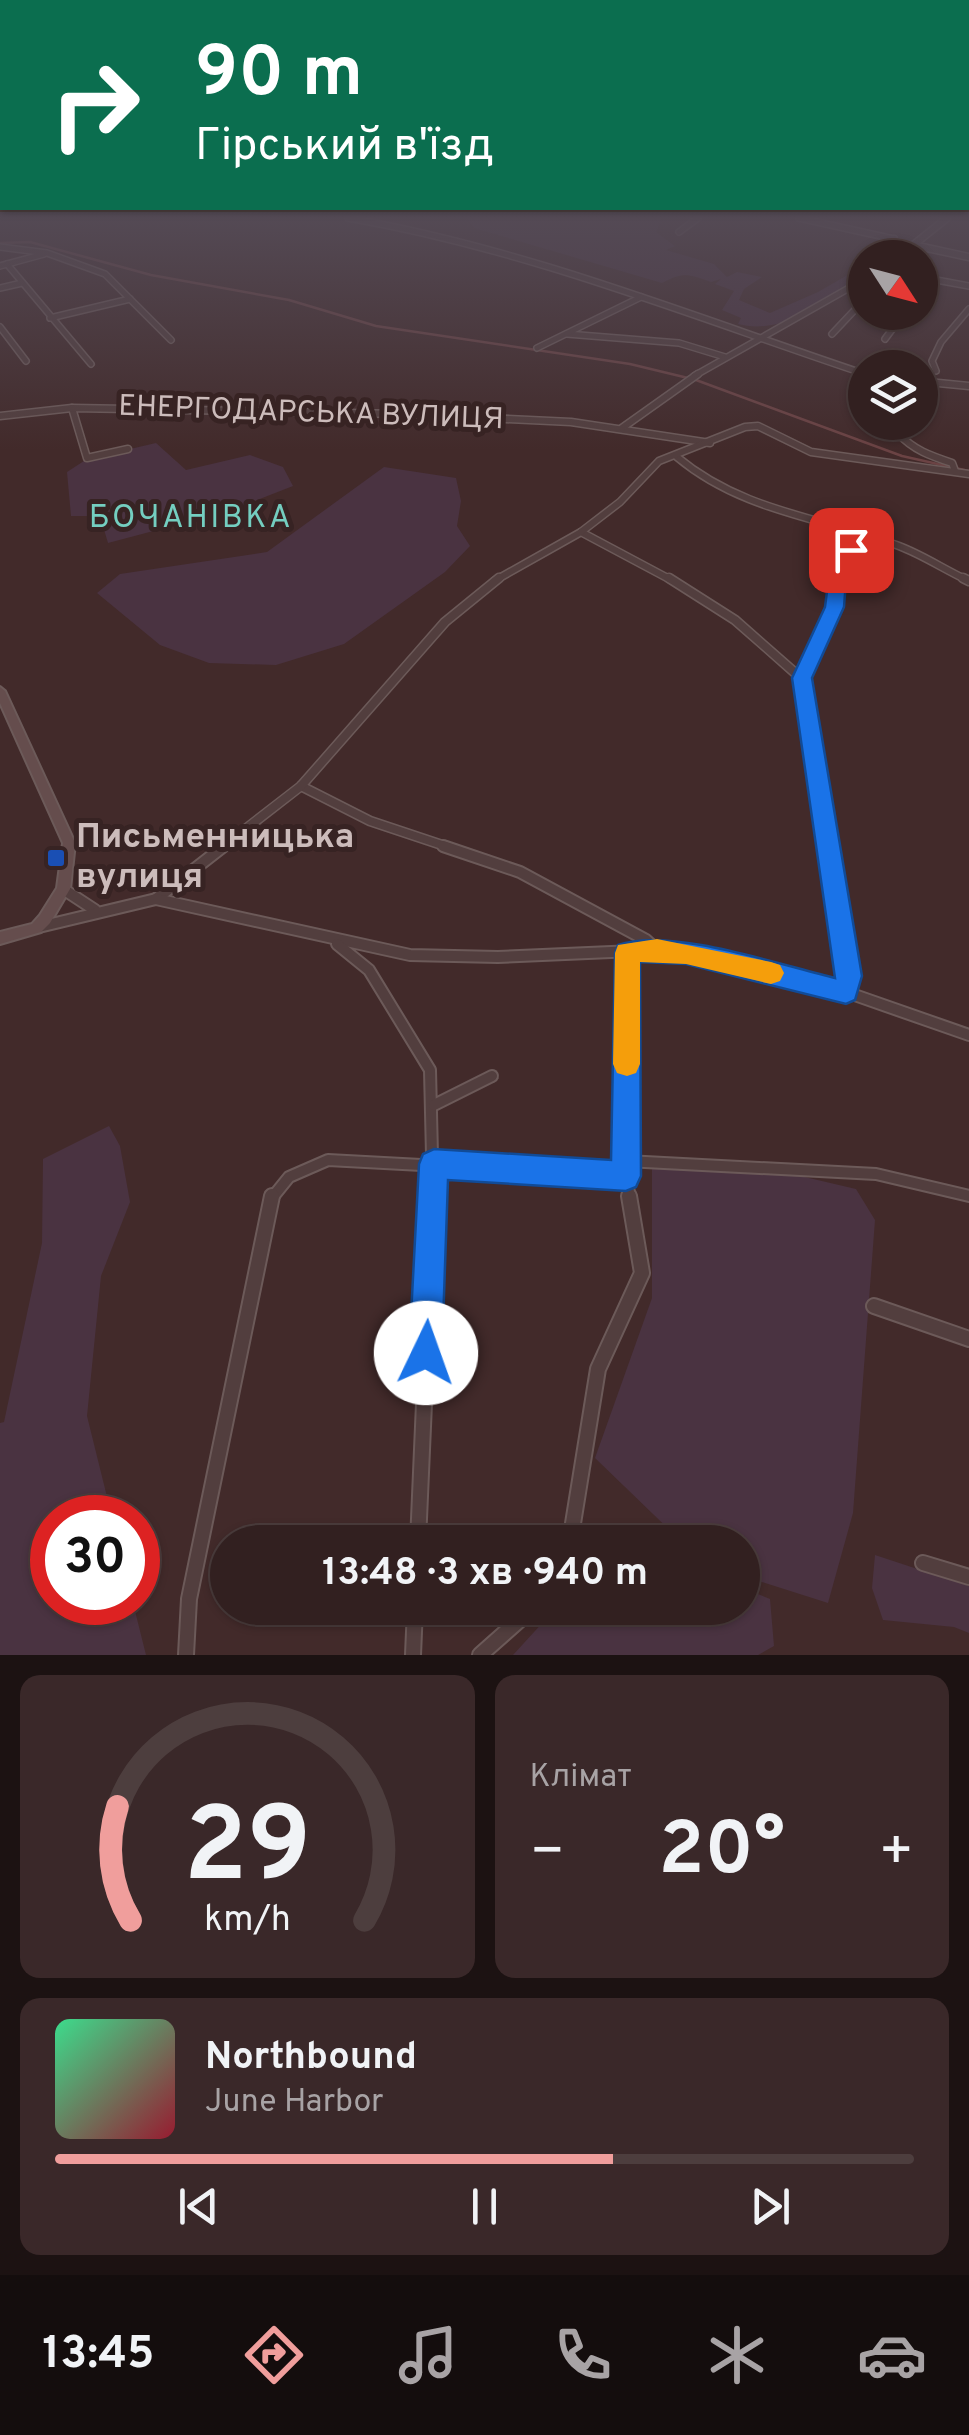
<!DOCTYPE html>
<html lang="uk">
<head>
<meta charset="utf-8">
<style>
  :root { --surface:#322020; --page:#3a2829; --text:#f1f3f6; --muted:#a8a3a5; --line:#4d3e3e; --accent:#f09e9c }
  body { margin:0; font-family:Overpass,sans-serif; background:var(--page); color:var(--text); height:100vh; display:flex; flex-direction:column; font-size:38px; white-space:nowrap }
  * { box-sizing:border-box; margin:0 }
  p { font-size:32px; color:var(--muted) }
  .icon { flex:none; width:55px; height:55px; fill:none; stroke:currentColor; stroke-width:2; stroke-linecap:round; stroke-linejoin:round }
  .map { position:relative; height:1655px; overflow:hidden }
  .sheet { display:flex; flex-direction:column; gap:20px; padding:20px; background:#1c1212; flex:1 }
  .sheet>* { flex:none }
  .banner { position:absolute; left:0px; top:0px; width:970px; height:210px; box-shadow:0 2px 8px #0004,0 0 0 2px var(--line); background:#0b6e4f; color:#fff; overflow:hidden }
  .needle { width:65px; rotate:126deg }
  .tools { position:absolute; left:848px; top:240px; display:grid; gap:20px }
  .tools a { display:grid; place-items:center; width:90px; height:90px; border-radius:50%; background:var(--surface); box-shadow:0 2px 8px #0004,0 0 0 2px var(--line); font-size:50px }
  .speed { position:absolute; left:30px; top:1495px; display:flex; gap:20px; font-size:50px; font-weight:700; text-align:center }
  .speed>* { display:grid; place-content:center; width:130px; height:130px; border-radius:50%; background:var(--surface); box-shadow:0 2px 8px #0004,0 0 0 2px var(--line); line-height:1 }
  .speed .limit { border:15px solid #d22; background:#fff; color:#111 }
  .pin { position:absolute; display:grid; place-items:center; width:85px; height:85px; color:#fff; margin:-42px; border-radius:20px; box-shadow:0 5px 15px #0006 }
  .me { position:absolute; width:110px; margin:-55px; rotate:3deg; stroke-linejoin:round; filter:drop-shadow(0 0 8px #0008) }
  .turn { display:flex; align-items:center; gap:35px; height:210px; padding:0 30px; font-size:45px }
  .turn .icon { width:130px; height:130px; stroke-width:2.5 }
  .turn b { display:block; font-size:70px; line-height:85px }
  .big { font-size:75px; font-weight:700; line-height:1.1 }
  .sheet .tile { flex:1; display:flex; flex-direction:column; justify-content:center; gap:15px; min-width:0; padding:0 35px; border-radius:20px; background:var(--page) }
  .sheet .dial { align-items:center; gap:0 }
  .dial svg { height:260px; overflow:visible; fill:none; stroke:var(--line); stroke-width:7; stroke-linecap:round; text-anchor:middle }
  .dial text { fill:var(--text); stroke:none }
  .song { display:flex; align-items:center; gap:30px }
  .cover { width:120px; height:120px; border-radius:15px; background:linear-gradient(135deg,hsl(150 70% 55%),hsl(350 70% 35%)) }
  .played { height:10px; border-radius:5px; background:linear-gradient(90deg,var(--accent) 65%,var(--line) 65%) }
  .keys { display:flex; justify-content:space-around; direction:ltr }
  .heat { display:flex; justify-content:space-between; align-items:center; font-size:55px; direction:ltr }
  .sheet .tiles { flex:1; display:grid; gap:20px; grid-template-columns:1fr 1fr }
  .tile:last-child { grid-column:span 2 }
  .trip { position:absolute; left:210px; top:1525px; width:550px; height:100px; border-radius:50px; background:var(--surface); box-shadow:0 2px 8px #0004,0 0 0 2px var(--line); font-weight:700; line-height:100px; text-align:center }
  .dock { display:flex; height:160px; justify-content:space-around; align-items:center; background:#140d0d; color:var(--muted) }
  .dock .icon { width:70px; height:70px }
  .dock .selected { color:var(--accent) }
  .dock b { font-size:45px; color:var(--text) }
  .map>svg:first-child { display:block }
</style>
</head>
<body>
<div class="map">
<svg width="969" height="1655" viewBox="0 0 969 1655">
  <rect width="100%" height="100%" fill="#422a2a"/>
  <g fill="#4a3341">
    <path d="M467 218H662L656 232 675 246 666 250 714 264 727 277 737 272 762 277 744 289 739 300 770 313 818 292 865 265V275C831 301 782 336 738 324L741 318 722 310 734 291 715 284 721 279 711 282C687 274 684 272 662 283L474 228Z"/>
    <polygon points="156,443 186,470 250,455 283,467 293,486 229,511 108,543 100,516 71,516 67,472 87,459"/>
    <polygon points="384,467 456,478 461,501 457,526 470,546 445,572 344,644 276,665 209,663 160,645 97,593 120,574 267,552"/>
    <polygon points="109,1126 120,1146 130,1202 101,1276 87,1416 112,1517 52,1518 52,1602 133,1603 146,1655 0,1655 0,1423 4,1422 42,1243 43,1159"/>
    <polygon points="758,1166 856,1189 875,1220 853,1513 828,1603 743,1576 742,1542 682,1542 595,1458 652,1298 652,1167"/>
    <polygon points="875,1555 969,1586 969,1633 954,1627 883,1620 872,1588"/>
    <polygon points="743,1588 770,1599 774,1646 758,1655 513,1655 556,1608 742,1608"/>
  </g>
  <g fill="none" stroke-linecap="round" stroke-linejoin="round">
    <g stroke="#6b4344" stroke-width="2.5">
      <polyline points="0,243 30,242 151,275 289,300 376,326 630,364 688,378"/>
      <polyline points="696,380 902,456 969,471"/>
    </g>
    <defs>
      <g id="minor-far4">
        <path d="M348 218C527 249 694 317 865 374"/>
        <polyline points="799,218 894,239"/>
        <polyline points="679,232 698,218"/>
        <polyline points="0,247 47,253 105,274 171,340"/>
        <polyline points="893,258 908,247"/>
        <polyline points="7,264 91,364"/>
        <polyline points="0,266 44,254"/>
        <polyline points="920,277 969,286"/>
        <polyline points="0,288 22,283"/>
        <polyline points="920,294 932,279"/>
        <polyline points="50,318 130,299"/>
        <polyline points="0,327 26,361"/>
        <polyline points="567,334 679,343 725,357"/>
        <polyline points="832,334 865,299"/>
        <polyline points="885,339 905,312"/>
        <polyline points="537,348 641,297"/>
        <polyline points="936,371 932,361 941,342 969,309"/>
        <polyline points="694,376 865,279"/>
      </g>
      <g id="minor-far3">
        <polyline points="920,393 928,382 969,386"/>
        <polyline points="72,408 87,458 128,449"/>
        <polyline points="0,416 72,408 401,414 571,422 710,443"/>
        <path d="M902 422 898 433C913 450 931 456 952 463L955 471"/>
        <polyline points="622,428 698,374"/>
        <path d="M677 457C743 512 821 517 899 546 923 555 945 570 969 581"/>
        <polyline points="581,532 673,581"/>
        <polyline points="494,581 581,532 620,502 659,461 745,427 758,426 811,452 969,474"/>
        <path d="M837 581C840 557 853 549 873 539"/>
      </g>
      <g id="minor-far2">
        <polyline points="669,578 735,620 802,679"/>
        <polyline points="963,578 969,581"/>
        <polyline points="301,786 370,821 451,848"/>
        <polyline points="221,848 301,786 445,622 499,578"/>
        <polyline points="829,848 802,679 834,607 838,578"/>
      </g>
      <g id="minor-far1">
        <polyline points="443,846 520,872 646,940 657,950"/>
        <polyline points="828,846 849,976 846,992"/>
        <polyline points="63,889 95,910"/>
        <polyline points="156,899 224,846"/>
        <polyline points="39,927 156,899 410,955 498,957 657,950 846,992 969,1035"/>
        <polyline points="337,944 369,970 430,1070 433,1198"/>
        <polyline points="627,953 626,1176 630,1198"/>
        <polyline points="434,1105 492,1076"/>
        <polyline points="626,1161 876,1174 969,1196"/>
        <polyline points="272,1198 289,1177 328,1160 626,1176"/>
      </g>
      <g id="minor">
        <polyline points="874,1306 969,1339"/>
        <polyline points="418,1542 433,1196"/>
        <polyline points="570,1542 598,1369 642,1273 629,1196"/>
        <polyline points="923,1563 969,1577"/>
        <polyline points="186,1655 189,1599 272,1196"/>
        <polyline points="413,1655 415,1608"/>
        <polyline points="480,1655 533,1608"/>
      </g>
      <g id="tertiary">
        <polyline points="894,239 891,241 912,246 947,218"/>
        <polyline points="913,245 969,257"/>
      </g>
      <polygon id="secondary" points="0,687 5,691 75,843 70,889 50,923 41,932 0,944 0,932 32,924 40,915 57,888 63,843 0,703"/>
    </defs>
    <use href="#minor-far4" stroke="#6c5a59" stroke-width="8"/>
    <use href="#minor-far3" stroke="#6c5a59" stroke-width="9"/>
    <use href="#minor-far2" stroke="#6c5a59" stroke-width="11"/>
    <use href="#minor-far1" stroke="#6c5a59" stroke-width="14"/>
    <use href="#minor" stroke="#6c5a59" stroke-width="18"/>
    <use href="#tertiary" stroke="#6c5a59" stroke-width="9"/>
    <use href="#secondary" stroke="#6c5a59" stroke-width="4"/>
    <use href="#minor-far4" stroke="#523e3e" stroke-width="5"/>
    <use href="#minor-far3" stroke="#523e3e" stroke-width="6"/>
    <use href="#minor-far2" stroke="#523e3e" stroke-width="8"/>
    <use href="#minor-far1" stroke="#523e3e" stroke-width="10"/>
    <use href="#minor" stroke="#523e3e" stroke-width="14"/>
    <use href="#tertiary" stroke="#523e3e" stroke-width="6"/>
    <use href="#secondary" fill="#654d4d" fill-rule="evenodd"/>
  </g>
  <linearGradient id="sky" x2="0" y2="1"><stop stop-color="#241717"/><stop offset="0.48" stop-color="#544a55"/><stop offset="1" stop-color="#544a55" stop-opacity="0"/></linearGradient>
  <rect width="969" height="450" fill="url(#sky)"/>
  <path fill="#1a73e8" stroke="#114b97" stroke-width="2.5" d="M851 545 860 550 847 568 844 607 812 678 862 976 855 1000 846 1004 686 964 640 962 641 1176 636 1187 626 1191 448 1180 442 1353 437 1365 426 1370 414 1365 409 1353 419 1164 423 1154 434 1149 611 1160 615 953 618 945C671 927 780 965 835 978L792 678 825 607 830 568 845 547Z"/>
  <polygon fill="#f59e0b" points="657,939 771,962 780,965 784,973 780,981 771,984 686,964 640,962 640,1064 636,1073 627,1076 617,1073 613,1064 615,953 618,945"/>
  <rect fill="#1a4fb4" stroke="#372323" stroke-width="4" x="46" y="848" width="20" height="20" rx="5"/>
  <g text-anchor="middle" dominant-baseline="central" stroke-width="10" stroke-linejoin="round" paint-order="stroke">
    <g font-size="30" fill="#ccbcbb" stroke="#372323">
      <text transform="translate(311 414) rotate(2)">ЕНЕРГОДАРСЬКА ВУЛИЦЯ</text>
    </g>
    <g font-size="32" letter-spacing="2.5" fill="#74cec0" stroke="#372323">
      <text x="191" y="519">БОЧАНІВКА</text>
    </g>
    <g font-size="35" font-weight="bold" fill="#ccbcbb" stroke="#372323" text-anchor="start">
      <text x="76" y="838">Письменницька<tspan x="76" dy="40">вулиця</tspan></text>
    </g>
  </g>
</svg>
<div class="tools">
<a><svg class="needle" viewBox="-14 -14 28 28"><path d="M0-13l5 13h-10z" fill="#e53935"/><path d="M0 13l5-13h-10z" fill="#a8a3a5"/></svg></a>
<a><svg class="icon" aria-label="layers" viewBox="0 0 24 24"><path d="M12 4l9 5-9 5-9-5zM3 14l9 5 9-5"/></svg></a>
</div>
<div class="speed"><div class="limit">30</div></div>
<div class="pin" style="left:851px;top:550px;background:#d93025"><svg class="icon" aria-label="arrive" viewBox="0 0 24 24"><path d="M6 21V4h12l-3 4 3 4H6"/></svg></div>
<svg class="me" style="left:426px;top:1353px" viewBox="-20 -20 40 40"><circle r="19" fill="#fff"/><path d="M0-13L10 11 0 6-10 11z" fill="#1a73e8"/></svg>
<div class="trip">13:48 · 3 хв · 940 m</div>
<div class="banner">
<div class="turn"><svg class="icon" aria-label="right" viewBox="0 0 24 24"><path d="M7 20v-9h11M14 6l5 5-5 5"/></svg><div><b>90 m</b>Гірський в'їзд</div></div>
</div>
</div>
<section class="sheet">
<div class="tiles">
<div class="tile dial"><svg viewBox="0 0 100 80">
<path d="M14 69A42 42 0 1 1 86 69"/>
<path d="M14 69A42 42 0 0 1 10 34" stroke="#f09e9c"/>
<text x="50" y="56" font-size="32" font-weight="700">29</text>
<text x="50" y="72" font-size="11">km/h</text>
</svg></div>
<div class="tile"><p>Клімат</p>
<div class="heat"><a>−</a><b class="big">20°</b><a>+</a></div>
</div>
<div class="tile">
<div class="song"><i class="cover"></i><div><b>Northbound</b><p>June Harbor</p></div></div>
<div class="played"></div>
<div class="keys"><svg class="icon" aria-label="previous" viewBox="0 0 24 24"><path d="M18 5L8 12l10 7zM5 5v14"/></svg><svg class="icon" aria-label="pause" viewBox="0 0 24 24"><path d="M8 5v14M16 5v14"/></svg><svg class="icon" aria-label="next" viewBox="0 0 24 24"><path d="M6 5l10 7-10 7zM19 5v14"/></svg></div>
</div>
</div>
</section>
<nav class="dock">
<b>13:45</b>
<svg class="icon selected" aria-label="directions" viewBox="0 0 24 24"><path d="M12 3l9 9-9 9-9-9zM9 14v-3h6M13 9l2 2-2 2"/></svg>
<svg class="icon" aria-label="music" viewBox="0 0 24 24"><path d="M9 18V5l10-2v13"/><circle cx="6" cy="18" r="3"/><circle cx="16" cy="16" r="3"/></svg>
<svg class="icon" aria-label="phone" viewBox="0 0 24 24"><path d="M5 4h4l2 5-3 2q2 4 5 5l2-3 5 2v4C11 20 4 13 5 4z"/></svg>
<svg class="icon" aria-label="climate" viewBox="0 0 24 24"><path d="M12 3v18M4 7l16 10M4 17L20 7"/></svg>
<svg class="icon" aria-label="car" viewBox="0 0 24 24"><path d="M5 17H2v-5l4-1 3-4h7l3 4 3 1v5h-3M9 17h6M6 11h13"/><circle cx="7" cy="17" r="2"/><circle cx="17" cy="17" r="2"/></svg>
</nav>
</body>
</html>
